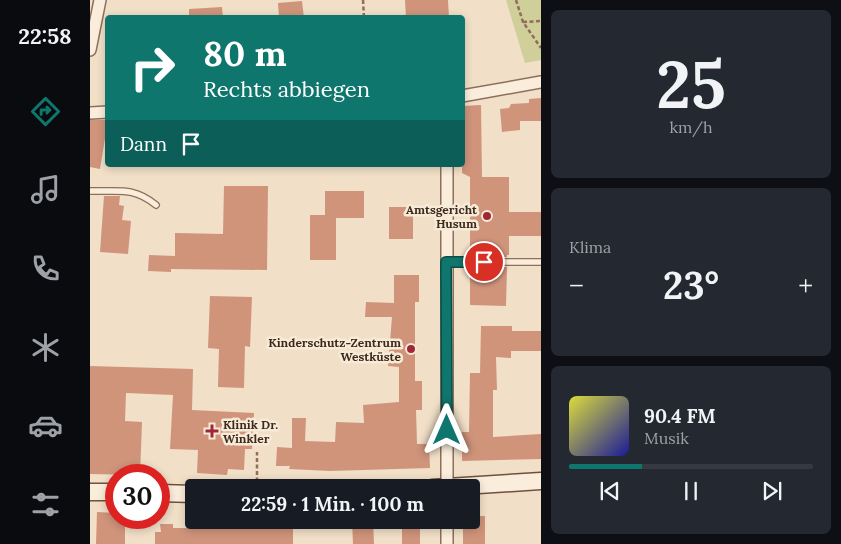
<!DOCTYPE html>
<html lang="de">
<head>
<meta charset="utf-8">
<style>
  :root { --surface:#171b24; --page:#242831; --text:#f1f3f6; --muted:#9ea1a6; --line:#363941; --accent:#0f766e }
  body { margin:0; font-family:Lora,serif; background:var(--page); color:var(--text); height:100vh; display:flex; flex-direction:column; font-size:19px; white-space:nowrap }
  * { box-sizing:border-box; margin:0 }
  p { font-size:16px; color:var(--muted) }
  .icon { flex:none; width:28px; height:28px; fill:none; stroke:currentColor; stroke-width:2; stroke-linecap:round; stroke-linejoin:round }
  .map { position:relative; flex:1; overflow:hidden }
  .sheet { display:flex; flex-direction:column; gap:10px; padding:10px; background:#0d0f14; width:300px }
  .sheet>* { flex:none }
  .guide { position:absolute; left:15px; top:15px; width:360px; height:152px; border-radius:5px; box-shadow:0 2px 8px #0003; background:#0f766e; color:#fff; overflow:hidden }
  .speed { position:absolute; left:15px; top:464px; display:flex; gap:10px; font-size:25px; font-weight:700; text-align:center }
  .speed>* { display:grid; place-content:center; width:65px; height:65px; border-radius:50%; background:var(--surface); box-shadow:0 2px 8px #0003; line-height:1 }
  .speed .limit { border:8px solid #d22; background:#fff; color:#111 }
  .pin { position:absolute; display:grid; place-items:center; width:42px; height:42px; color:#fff; margin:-21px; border:2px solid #fff; border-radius:50%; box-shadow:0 1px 5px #0007 }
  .me { position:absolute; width:55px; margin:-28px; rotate:0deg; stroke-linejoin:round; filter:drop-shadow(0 0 4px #0008) }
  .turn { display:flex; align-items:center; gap:18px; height:105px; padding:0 15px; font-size:22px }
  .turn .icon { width:65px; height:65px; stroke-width:2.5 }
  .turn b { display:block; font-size:35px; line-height:42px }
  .then { display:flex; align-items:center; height:48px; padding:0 15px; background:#0003; gap:10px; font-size:19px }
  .big { font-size:38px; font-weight:700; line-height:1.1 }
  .sheet .widget { flex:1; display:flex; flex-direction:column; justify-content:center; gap:8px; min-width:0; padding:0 18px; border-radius:8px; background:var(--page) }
  .sheet .dial { align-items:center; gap:0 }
  .dial b { font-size:65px; line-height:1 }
  .song { display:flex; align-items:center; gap:15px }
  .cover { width:60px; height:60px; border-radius:8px; background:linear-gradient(135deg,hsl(60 70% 55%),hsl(240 70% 35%)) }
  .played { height:5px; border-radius:2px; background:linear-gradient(90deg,var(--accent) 30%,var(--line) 30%) }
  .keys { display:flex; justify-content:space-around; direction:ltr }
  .heat { display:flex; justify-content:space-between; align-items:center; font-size:28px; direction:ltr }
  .trip { position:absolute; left:95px; top:479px; width:295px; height:50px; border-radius:5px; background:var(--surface); box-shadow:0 2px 8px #0003; font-weight:700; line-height:50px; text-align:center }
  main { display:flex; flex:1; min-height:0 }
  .tab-bar { display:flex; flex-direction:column; width:90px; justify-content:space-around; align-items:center; background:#090b0e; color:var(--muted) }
  .tab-bar .icon { width:35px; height:35px }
  .tab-bar .current { color:var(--accent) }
  .tab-bar b { font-size:22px; color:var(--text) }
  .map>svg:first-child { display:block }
</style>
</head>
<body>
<main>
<nav class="tab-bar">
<b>22:58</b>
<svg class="icon current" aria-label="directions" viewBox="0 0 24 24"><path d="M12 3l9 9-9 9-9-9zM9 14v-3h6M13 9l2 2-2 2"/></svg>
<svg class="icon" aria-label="music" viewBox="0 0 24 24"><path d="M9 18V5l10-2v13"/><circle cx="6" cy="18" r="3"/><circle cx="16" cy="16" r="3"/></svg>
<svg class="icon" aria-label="phone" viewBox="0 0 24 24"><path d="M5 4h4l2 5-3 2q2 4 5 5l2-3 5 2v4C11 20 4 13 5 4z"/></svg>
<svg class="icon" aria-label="climate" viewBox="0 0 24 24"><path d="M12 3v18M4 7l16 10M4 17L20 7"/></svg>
<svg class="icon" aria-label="car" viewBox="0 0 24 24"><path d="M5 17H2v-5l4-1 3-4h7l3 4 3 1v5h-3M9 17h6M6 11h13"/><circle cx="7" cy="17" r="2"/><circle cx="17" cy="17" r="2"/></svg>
<svg class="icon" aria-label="filters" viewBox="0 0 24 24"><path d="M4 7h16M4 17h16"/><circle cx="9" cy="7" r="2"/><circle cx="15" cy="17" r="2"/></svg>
</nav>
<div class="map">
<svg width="451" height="544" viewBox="0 0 451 544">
  <rect width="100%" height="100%" fill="#f1dfc7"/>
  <polygon fill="#d0cf9a" points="416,0 451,0 451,60 435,63"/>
  <g fill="#d0947b">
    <polygon points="315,0 358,0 359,18 316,18"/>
    <polygon points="212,1 214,18 189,18 188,3"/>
    <polygon points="132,7 133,18 99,18 99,9"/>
    <polygon points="451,98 451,121 430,121 430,130 412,132 410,109 419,108 421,104 439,103 439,99"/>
    <polygon points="391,105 392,177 419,177 419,212 451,212 451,236 419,236 419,255 417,255 417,257 380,257 380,177 372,173 372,106"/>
    <polygon points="0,120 18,120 10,169 0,167"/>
    <polygon points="134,186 178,186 177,270 81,269 81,272 58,271 59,255 85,256 85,233 133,234"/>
    <polygon points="235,191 274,191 274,218 246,218 246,260 220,260 220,215 235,215"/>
    <polygon points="14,196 30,196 29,205 34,206 32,220 41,221 38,254 10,252"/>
    <rect x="299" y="207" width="24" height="32"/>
    <polygon points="380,267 417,267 416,306 380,305"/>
    <polygon points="304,275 329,275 329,302 325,302 325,381 332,381 332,410 326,410 327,444 339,444 340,468 240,471 199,469 200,466 186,466 187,447 202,448 202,418 216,418 215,441 245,442 246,422 274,423 273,405 309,402 309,367 298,366 302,317 275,317 276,302 304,303"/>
    <polygon points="120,296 162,297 160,347 155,346 154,388 128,387 129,349 118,348"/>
    <polygon points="391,326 422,326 422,331 451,331 451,351 421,351 421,358 406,357 407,390 403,390 403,437 451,434 451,459 372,461 372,432 379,432 380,373 390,373"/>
    <polygon points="0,366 103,369 102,410 164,413 162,449 155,449 154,470 138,469 137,475 107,473 108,450 80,449 83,395 36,393 35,421 52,422 50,475 0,474"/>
    <polygon points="7,512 26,513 26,518 35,518 35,544 6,544"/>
    <polygon points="381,516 395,516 395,544 373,544 373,520 381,520"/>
    <polygon points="139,520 154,520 154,523 203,522 203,544 65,544 65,532 71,532 70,524 83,524 83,528 112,528 112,525 139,523"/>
    <polygon points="262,520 283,520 284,544 263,544"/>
    <rect x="312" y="520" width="18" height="24"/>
  </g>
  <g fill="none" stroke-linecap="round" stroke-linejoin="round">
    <defs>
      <g id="service">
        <path d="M0 191C28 192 43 186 66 205"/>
        <polyline points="356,262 451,262"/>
      </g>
      <g id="minor">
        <polyline points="0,50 10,0"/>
        <polyline points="372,96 451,82"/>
        <polyline points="0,113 18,112"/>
        <polyline points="357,165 357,488"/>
        <polyline points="357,544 357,520"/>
      </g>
      <g id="secondary">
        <polyline points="342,488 451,481"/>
        <polyline points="0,492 26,492"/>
        <polyline points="69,493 104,494"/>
      </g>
    </defs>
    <use href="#service" stroke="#8d6f5b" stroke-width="8"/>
    <use href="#minor" stroke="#8d6f5b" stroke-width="14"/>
    <use href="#secondary" stroke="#6f513e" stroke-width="19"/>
    <g stroke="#8d6f5b" stroke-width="2.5" stroke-dasharray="4 2.5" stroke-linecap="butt">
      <polyline points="273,0 274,18"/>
      <polyline points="426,0 433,22 451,48"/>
      <polyline points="433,22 451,21"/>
      <polyline points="167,488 167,452"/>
    </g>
    <use href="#service" stroke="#faeddb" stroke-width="5.5"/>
    <use href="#minor" stroke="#faeddb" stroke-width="11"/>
    <use href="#secondary" stroke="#faeddb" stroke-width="16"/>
  </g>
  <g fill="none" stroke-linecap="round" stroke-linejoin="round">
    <defs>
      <polyline id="route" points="357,430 356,262 394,262"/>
    </defs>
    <use href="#route" stroke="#0a4d48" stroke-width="12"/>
    <use href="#route" stroke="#0f766e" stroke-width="9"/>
  </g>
  <g fill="#9f2838" stroke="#f7ead7" stroke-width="2">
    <circle cx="397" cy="216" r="5"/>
    <circle cx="321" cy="349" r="5"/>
    <path d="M119.5 423.5h5v5h5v5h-5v5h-5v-5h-5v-5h5z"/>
  </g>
  <g text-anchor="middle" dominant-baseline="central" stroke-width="5" stroke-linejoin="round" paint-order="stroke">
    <g font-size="12" font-weight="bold" fill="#3d2a1f" stroke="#f7ead7" text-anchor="end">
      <text x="387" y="209">Amtsgericht<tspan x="387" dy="14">Husum</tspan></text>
      <text x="311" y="342">Kinderschutz-Zentrum<tspan x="311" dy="14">Westküste</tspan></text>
      <text x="133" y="424" text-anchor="start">Klinik Dr.<tspan x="133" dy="14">Winkler</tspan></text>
    </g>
  </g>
</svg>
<div class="speed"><div class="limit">30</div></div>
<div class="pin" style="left:394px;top:262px;background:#d93025"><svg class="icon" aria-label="arrive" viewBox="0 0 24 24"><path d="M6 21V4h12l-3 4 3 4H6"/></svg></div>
<svg class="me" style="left:357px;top:430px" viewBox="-20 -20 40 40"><path d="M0-17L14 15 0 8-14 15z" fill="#0f766e" stroke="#fff" stroke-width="4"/></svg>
<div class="trip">22:59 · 1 Min. · 100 m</div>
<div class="guide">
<div class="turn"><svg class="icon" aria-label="right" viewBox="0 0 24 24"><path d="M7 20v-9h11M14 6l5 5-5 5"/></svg><div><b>80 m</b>Rechts abbiegen</div></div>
<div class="then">Dann<svg class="icon" aria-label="arrive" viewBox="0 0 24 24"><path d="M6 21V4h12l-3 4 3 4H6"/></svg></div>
</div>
</div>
<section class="sheet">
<div class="widget dial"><b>25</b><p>km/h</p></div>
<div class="widget"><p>Klima</p>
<div class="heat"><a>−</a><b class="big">23°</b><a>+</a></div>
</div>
<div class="widget">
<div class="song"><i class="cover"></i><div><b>90.4 FM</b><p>Musik</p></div></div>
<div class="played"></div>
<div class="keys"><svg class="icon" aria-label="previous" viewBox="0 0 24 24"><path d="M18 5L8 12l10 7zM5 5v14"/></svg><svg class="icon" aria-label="pause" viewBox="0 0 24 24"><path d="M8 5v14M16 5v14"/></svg><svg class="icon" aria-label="next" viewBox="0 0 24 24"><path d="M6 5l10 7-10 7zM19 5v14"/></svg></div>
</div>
</section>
</main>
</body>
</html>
